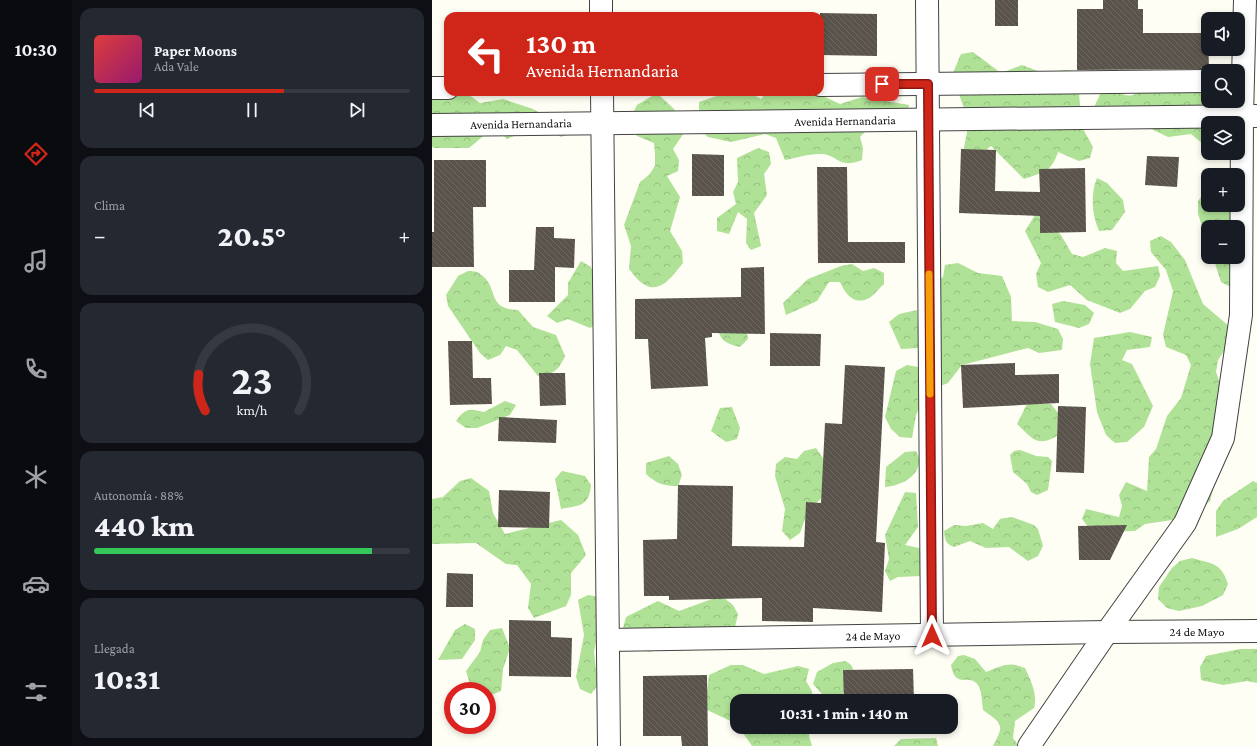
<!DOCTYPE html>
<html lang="es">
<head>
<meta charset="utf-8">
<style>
  :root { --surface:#171b24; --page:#242831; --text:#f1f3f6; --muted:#9ea1a6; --line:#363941; --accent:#d02519 }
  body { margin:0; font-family:"Crimson Pro",serif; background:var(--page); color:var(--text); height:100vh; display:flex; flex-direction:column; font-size:15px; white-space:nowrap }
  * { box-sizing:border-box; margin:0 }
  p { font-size:13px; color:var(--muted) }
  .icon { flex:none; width:22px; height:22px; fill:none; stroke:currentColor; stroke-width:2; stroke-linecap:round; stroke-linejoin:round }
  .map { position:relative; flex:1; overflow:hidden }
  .panel { display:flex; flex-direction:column; gap:8px; padding:8px; background:#0d0f14; width:360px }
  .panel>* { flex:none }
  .guide { position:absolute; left:12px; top:12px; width:380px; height:84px; border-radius:12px; box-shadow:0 2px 6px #0003; background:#d02519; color:#fff; overflow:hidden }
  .fabs { position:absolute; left:769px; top:12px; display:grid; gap:8px }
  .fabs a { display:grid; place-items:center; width:44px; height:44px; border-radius:8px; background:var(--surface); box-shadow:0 2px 6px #0003; font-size:20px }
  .speed { position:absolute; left:12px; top:682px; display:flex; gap:8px; font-size:20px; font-weight:700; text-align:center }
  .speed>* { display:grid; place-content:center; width:52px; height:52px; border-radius:50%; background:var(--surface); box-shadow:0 2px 6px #0003; line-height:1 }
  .speed .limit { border:6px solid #d22; background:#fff; color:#111 }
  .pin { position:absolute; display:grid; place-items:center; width:34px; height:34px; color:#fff; margin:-17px; border-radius:8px; box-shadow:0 2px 6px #0006 }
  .me { position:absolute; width:44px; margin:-22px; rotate:0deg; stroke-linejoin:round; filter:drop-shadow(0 0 3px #0008) }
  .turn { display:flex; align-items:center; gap:14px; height:84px; padding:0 16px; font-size:18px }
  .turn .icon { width:52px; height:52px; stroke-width:2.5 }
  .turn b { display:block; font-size:28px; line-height:34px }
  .big { font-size:30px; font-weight:800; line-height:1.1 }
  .panel .widget { flex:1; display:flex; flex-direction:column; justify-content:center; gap:6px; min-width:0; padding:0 14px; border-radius:12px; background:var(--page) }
  .panel .dial { align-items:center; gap:0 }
  .dial svg { height:104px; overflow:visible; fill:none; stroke:var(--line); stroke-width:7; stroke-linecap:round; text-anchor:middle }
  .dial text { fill:var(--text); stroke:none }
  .song { display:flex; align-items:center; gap:12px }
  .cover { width:48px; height:48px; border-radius:6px; background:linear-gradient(135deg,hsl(0 70% 55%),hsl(320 70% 35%)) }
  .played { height:4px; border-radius:2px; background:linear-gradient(90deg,var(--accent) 60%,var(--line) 60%) }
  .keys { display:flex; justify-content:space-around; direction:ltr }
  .heat { display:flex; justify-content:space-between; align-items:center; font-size:22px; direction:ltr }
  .charge { height:6px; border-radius:3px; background:linear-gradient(90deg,#34c759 88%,var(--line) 0) }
  .trip { position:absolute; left:298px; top:694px; width:228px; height:40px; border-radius:12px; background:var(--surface); box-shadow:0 2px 6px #0003; font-weight:800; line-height:40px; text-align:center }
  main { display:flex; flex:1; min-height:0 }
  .tabs { display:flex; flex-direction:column; width:72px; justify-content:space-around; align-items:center; background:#090b0e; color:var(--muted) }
  .tabs .icon { width:28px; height:28px }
  .tabs .active { color:var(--accent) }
  .tabs b { font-size:18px; color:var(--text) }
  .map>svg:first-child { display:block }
</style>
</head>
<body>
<main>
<nav class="tabs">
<b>10:30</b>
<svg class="icon active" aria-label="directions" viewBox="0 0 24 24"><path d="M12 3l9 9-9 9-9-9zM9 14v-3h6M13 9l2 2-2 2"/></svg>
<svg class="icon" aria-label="music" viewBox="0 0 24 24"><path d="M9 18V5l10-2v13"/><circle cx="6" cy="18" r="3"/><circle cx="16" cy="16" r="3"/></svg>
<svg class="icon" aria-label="phone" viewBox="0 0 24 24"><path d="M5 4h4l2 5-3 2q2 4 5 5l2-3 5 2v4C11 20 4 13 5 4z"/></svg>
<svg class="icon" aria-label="climate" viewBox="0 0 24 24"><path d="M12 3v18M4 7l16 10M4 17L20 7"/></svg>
<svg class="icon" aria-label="car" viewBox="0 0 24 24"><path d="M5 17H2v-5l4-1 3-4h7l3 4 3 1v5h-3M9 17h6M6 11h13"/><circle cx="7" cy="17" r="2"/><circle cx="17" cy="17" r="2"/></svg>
<svg class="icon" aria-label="filters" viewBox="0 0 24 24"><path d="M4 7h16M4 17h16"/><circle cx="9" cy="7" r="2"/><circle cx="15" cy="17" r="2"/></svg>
</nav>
<section class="panel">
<div class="widget">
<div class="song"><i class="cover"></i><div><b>Paper Moons</b><p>Ada Vale</p></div></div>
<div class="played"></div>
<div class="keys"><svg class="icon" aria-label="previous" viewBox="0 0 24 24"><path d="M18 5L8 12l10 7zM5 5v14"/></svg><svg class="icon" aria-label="pause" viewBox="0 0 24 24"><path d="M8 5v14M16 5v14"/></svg><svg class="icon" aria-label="next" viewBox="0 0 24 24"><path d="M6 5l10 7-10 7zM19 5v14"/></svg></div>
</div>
<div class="widget"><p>Clima</p>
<div class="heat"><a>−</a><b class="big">20.5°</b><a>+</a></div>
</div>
<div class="widget dial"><svg viewBox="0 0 100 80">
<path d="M14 69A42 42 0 1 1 86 69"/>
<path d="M14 69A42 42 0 0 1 9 41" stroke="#d02519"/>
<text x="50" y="56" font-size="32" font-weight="700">23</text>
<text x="50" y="72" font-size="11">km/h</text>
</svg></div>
<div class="widget"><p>Autonomía · 88%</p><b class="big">440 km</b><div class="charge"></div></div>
<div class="widget"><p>Llegada</p><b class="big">10:31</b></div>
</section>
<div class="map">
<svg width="825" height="746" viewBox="0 0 825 746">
  <defs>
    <pattern id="forest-crowns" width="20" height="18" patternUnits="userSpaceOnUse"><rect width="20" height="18" fill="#afe196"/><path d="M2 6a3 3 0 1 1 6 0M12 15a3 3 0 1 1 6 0" fill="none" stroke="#96c080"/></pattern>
    <pattern id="building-back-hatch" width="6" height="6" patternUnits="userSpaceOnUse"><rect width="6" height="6" fill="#5a534b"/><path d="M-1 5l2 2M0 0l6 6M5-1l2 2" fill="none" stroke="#6d6761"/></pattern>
  </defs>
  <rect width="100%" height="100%" fill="#fffef4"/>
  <g fill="url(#forest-crowns)">
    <path d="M541 52 569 73 590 65 611 73 634 70 645 72 650 127 661 147 658 158 647 161 626 152C619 173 611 172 592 179L559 146 541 161 530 158 537 122 520 75 529 54Z"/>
    <path d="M673 84C691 94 697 103 714 86H776V101H805L776 123V148L759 134 736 137 715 127 668 128 663 105Z"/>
    <polygon points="33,92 48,103 71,99 101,109 113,116 151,129 129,137 118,131 108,135 97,130 75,139 67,131 55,133 37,148 3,148 0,147 0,93"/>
    <path d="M296 92H317L329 99 335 92H383L408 104 430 97 477 105 472 129H436L428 137 431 148 430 160C405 170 406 153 387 154 376 154 364 158 353 160L344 138 333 134 299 142 276 137 267 129V102Z"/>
    <path d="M225 93 242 109 254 130 241 149 247 160 246 171 235 176 248 197 238 231 250 251 251 263C242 274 229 294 213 285 207 282 201 274 197 269L199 246 192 225 208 182 217 175 223 166V154L222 143 205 136 199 127 200 115 205 105Z"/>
    <polygon points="326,148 337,152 339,164 332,174 335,195 322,213 329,246 319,250 314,243 315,219 306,212 297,234 285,231 285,218 304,204 301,192 306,182 305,158"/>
    <path d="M665 178 675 183 691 200 693 212 680 230 667 231C660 215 658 195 665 178Z"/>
    <polygon points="776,188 776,205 804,205 803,227 776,227 776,244 766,214 766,201"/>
    <polygon points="605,212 629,235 640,254 651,257 673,248 685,251 684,263 691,271 726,266 728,276 723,287 713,291 698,309 688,313 655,300 638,285 616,292 606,287 604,274 609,263 593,231"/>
    <polygon points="729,236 739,242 753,260 771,304 798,327 800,340 786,360 784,372 800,418 778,501 769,509 747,519 713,524 703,531 668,532 657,528 650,519 654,509 687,517 690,506 687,495 694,482 715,491 717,457 724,449 735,416 749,398 759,365 754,355 734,347 731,335 741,291 734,270 719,252 718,241"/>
    <polygon points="781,257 806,257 800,288 789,282"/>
    <polygon points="149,261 159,267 166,288 168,322 158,328 136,319 125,323 115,316 136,295 136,283"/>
    <polygon points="526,263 546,273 570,276 579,297 580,321 603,322 626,329 631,339 630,350 607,353 596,348 530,365 516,383 506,387 491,291 511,277 513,265"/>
    <path d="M420 264 431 271 442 268 452 273V284C447 288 441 297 435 299 421 305 413 293 408 282H397L385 301 354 315 351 303 376 279 409 266Z"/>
    <path d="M36 271C40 271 45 271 48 274 68 287 53 309 86 310L101 327 124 335 133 356C126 371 122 374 106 376L85 350 74 346 68 355 56 360 48 353 16 306 14 295 26 276Z"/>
    <polygon points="631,301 653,305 662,313 657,324 647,328 623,322 620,304"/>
    <path d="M311 305 316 339 308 347C286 342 287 336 284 315Z"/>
    <polygon points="485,310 487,348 469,349 457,322 467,314"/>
    <polygon points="698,332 720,337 718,347 695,350 690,360 700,364 721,406 712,427 695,442 683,443 674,435 665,412 658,364 662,338"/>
    <polygon points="475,365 486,367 496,374 499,384 484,415 480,438 468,437 459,429 453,417 464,371"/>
    <path d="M73 401 84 405 78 415 45 428H34L24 421C33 408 38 408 52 412Z"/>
    <path d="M595 404H619L626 413 625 436C605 448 600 438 585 424Z"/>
    <polygon points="300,407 308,428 305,439 294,442 279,431 288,408"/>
    <polygon points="384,448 391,458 392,470 404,486 377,509 368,533 358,540 350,531 353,509 343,476 344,464 353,457 365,459 372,451"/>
    <polygon points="588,450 604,456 616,457 620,461 616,490 605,495 599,492 595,484 581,472 578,455 582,451"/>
    <path d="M484 451C486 455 488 460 487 463 485 478 467 486 453 487L454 467 473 452Z"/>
    <path d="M237 456 246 464 250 475 246 486C231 486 225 484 214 474V463Z"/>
    <path d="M130 471 153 476 159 485C157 507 148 505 129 509L123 479Z"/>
    <polygon points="39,478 57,491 61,513 73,534 129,520 146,535 154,555 139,573 139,595 134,606 102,618 96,608 99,584 85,565 74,564 44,543 0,544 0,499 11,497 28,481"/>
    <polygon points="821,481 825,483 825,517 806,529 784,537 784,511 791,501"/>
    <polygon points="473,492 484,493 486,527 473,545 496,550 490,576 466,577 458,581 453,571 457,559 453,535"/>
    <path d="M580 517 602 525 606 529 611 546 606 556 596 561 577 547 554 548 538 541 522 547C513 544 513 539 512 531L522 525 534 526 551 523 561 529 568 519Z"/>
    <path d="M760 558C780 564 789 562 796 584L791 595 770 606 747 611 735 608 726 599 727 587 740 568 748 561Z"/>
    <polygon points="156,595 168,597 171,607 162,652 166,685 159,694 148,689 144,677 152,635 146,600"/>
    <polygon points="292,598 301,605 306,614 301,636 284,650 249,643 217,652 206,647 191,628 194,617 226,601 247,611 280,599"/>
    <polygon points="33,624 43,629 43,640 30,659 6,660 23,630"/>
    <polygon points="70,628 78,648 71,669 69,691 59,695 55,695 55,691 45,691 38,684 34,671 48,652 51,640 58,630"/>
    <polygon points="808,649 825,649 825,683 815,681 791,685 769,680 768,667 774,656"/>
    <path d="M532 655 543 659 554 672C571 666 576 661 593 668 599 681 606 695 602 708L583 721 581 738 587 746H561C573 724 570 724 551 710 550 703 550 691 546 685 538 673 523 690 519 665L526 656Z"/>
    <path d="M413 661C430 668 416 684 410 695 392 701 393 697 381 684L385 672 401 663Z"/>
    <polygon points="299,665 311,665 332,674 366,666 377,669 374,681 380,691 381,701 305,701 305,724 273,709 277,675"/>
    <polygon points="307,727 378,727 377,736 380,746 320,746"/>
    <polygon points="504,738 506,746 462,746 469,739"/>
  </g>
  <g fill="url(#building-back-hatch)">
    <rect x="563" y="0" width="23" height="26"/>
    <polygon points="671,0 706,0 706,9 711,9 711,33 776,33 777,69 645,70 645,9 671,9"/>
    <polygon points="388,13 445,14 445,56 388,55"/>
    <polygon points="529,149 564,150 563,191 608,192 607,169 653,168 654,232 608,233 608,216 527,213"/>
    <polygon points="260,154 292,155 292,196 260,196"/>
    <polygon points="715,156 747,157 745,187 713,185"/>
    <polygon points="2,160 54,160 54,207 41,207 42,267 0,267 0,232 2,232"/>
    <polygon points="385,167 415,167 416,242 473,242 473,263 386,263"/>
    <polygon points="104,227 122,227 122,238 143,239 142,268 123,267 123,302 77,302 77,270 102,270"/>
    <polygon points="332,267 333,334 280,333 280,337 273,338 276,386 219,389 216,339 203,339 203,299 309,297 309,268"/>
    <polygon points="338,333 389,334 388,366 338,366"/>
    <polygon points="16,341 40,341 41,378 59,378 60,404 18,405"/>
    <polygon points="583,363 583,375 627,374 627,403 531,408 529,365"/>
    <polygon points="413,365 453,367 444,542 453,543 450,612 381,608 381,622 330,621 330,598 237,600 237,596 212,596 211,540 245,539 246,485 301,486 300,546 372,547 374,502 389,503 393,423 410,424"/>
    <polygon points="107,373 133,373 134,405 108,406"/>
    <polygon points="626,406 654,407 652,473 624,472"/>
    <polygon points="67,417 125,420 124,443 66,441"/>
    <polygon points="67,490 118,492 117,528 66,527"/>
    <polygon points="695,525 678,560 647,560 646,526"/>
    <polygon points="15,573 41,574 41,607 14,607"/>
    <polygon points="77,620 119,621 119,637 140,638 139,677 77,676"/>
    <polygon points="481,669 482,701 412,701 411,670"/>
    <polygon points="275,675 276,746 250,746 249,736 211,736 211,676"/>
  </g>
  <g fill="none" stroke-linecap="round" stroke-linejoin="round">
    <defs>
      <g id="street">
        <polyline points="169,0 169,16"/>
        <polyline points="495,0 500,635"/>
        <polyline points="388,85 776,81"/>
        <polyline points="0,88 16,88"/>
        <polyline points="170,92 177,746"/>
        <polyline points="0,125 825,116"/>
        <polyline points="176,640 675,632 825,631"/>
        <polyline points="597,746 675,632 753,523 791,438 809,315 810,117 813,0"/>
      </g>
    </defs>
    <use href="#street" stroke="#434343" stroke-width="24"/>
    <use href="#street" stroke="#fff" stroke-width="22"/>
  </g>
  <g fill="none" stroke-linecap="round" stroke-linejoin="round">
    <defs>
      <polyline id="route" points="450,84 496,84 500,636"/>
    </defs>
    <use href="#route" stroke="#871810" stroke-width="10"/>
    <use href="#route" stroke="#d02519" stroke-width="7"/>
    <polyline stroke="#f59e0b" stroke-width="7" points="497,274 498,394"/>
  </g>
  <g text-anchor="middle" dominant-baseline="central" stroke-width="4" stroke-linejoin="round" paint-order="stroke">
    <g font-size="12" fill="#101010" stroke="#fff">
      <text transform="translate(413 121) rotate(-1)">Avenida Hernandaria</text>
      <text transform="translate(89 124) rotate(-1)">Avenida Hernandaria</text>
      <text x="765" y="632">24 de Mayo</text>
      <text transform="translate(441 636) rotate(-1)">24 de Mayo</text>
    </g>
  </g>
</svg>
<div class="fabs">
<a><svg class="icon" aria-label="sound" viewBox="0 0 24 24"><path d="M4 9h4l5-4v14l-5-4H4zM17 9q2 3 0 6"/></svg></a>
<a><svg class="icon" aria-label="search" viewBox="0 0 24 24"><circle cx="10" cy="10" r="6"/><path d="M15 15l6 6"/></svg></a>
<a><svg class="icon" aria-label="layers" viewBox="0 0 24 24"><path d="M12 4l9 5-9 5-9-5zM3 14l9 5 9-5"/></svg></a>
<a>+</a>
<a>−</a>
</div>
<div class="speed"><div class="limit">30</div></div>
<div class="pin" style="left:450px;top:84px;background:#d93025"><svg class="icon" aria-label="arrive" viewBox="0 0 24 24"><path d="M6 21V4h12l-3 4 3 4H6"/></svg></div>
<svg class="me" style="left:500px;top:636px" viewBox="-20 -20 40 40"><path d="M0-17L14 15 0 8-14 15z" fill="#d02519" stroke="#fff" stroke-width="4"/></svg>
<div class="trip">10:31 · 1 min · 140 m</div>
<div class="guide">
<div class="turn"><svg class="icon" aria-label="left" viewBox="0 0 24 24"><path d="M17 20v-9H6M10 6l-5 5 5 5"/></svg><div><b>130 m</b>Avenida Hernandaria</div></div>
</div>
</div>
</main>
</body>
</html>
